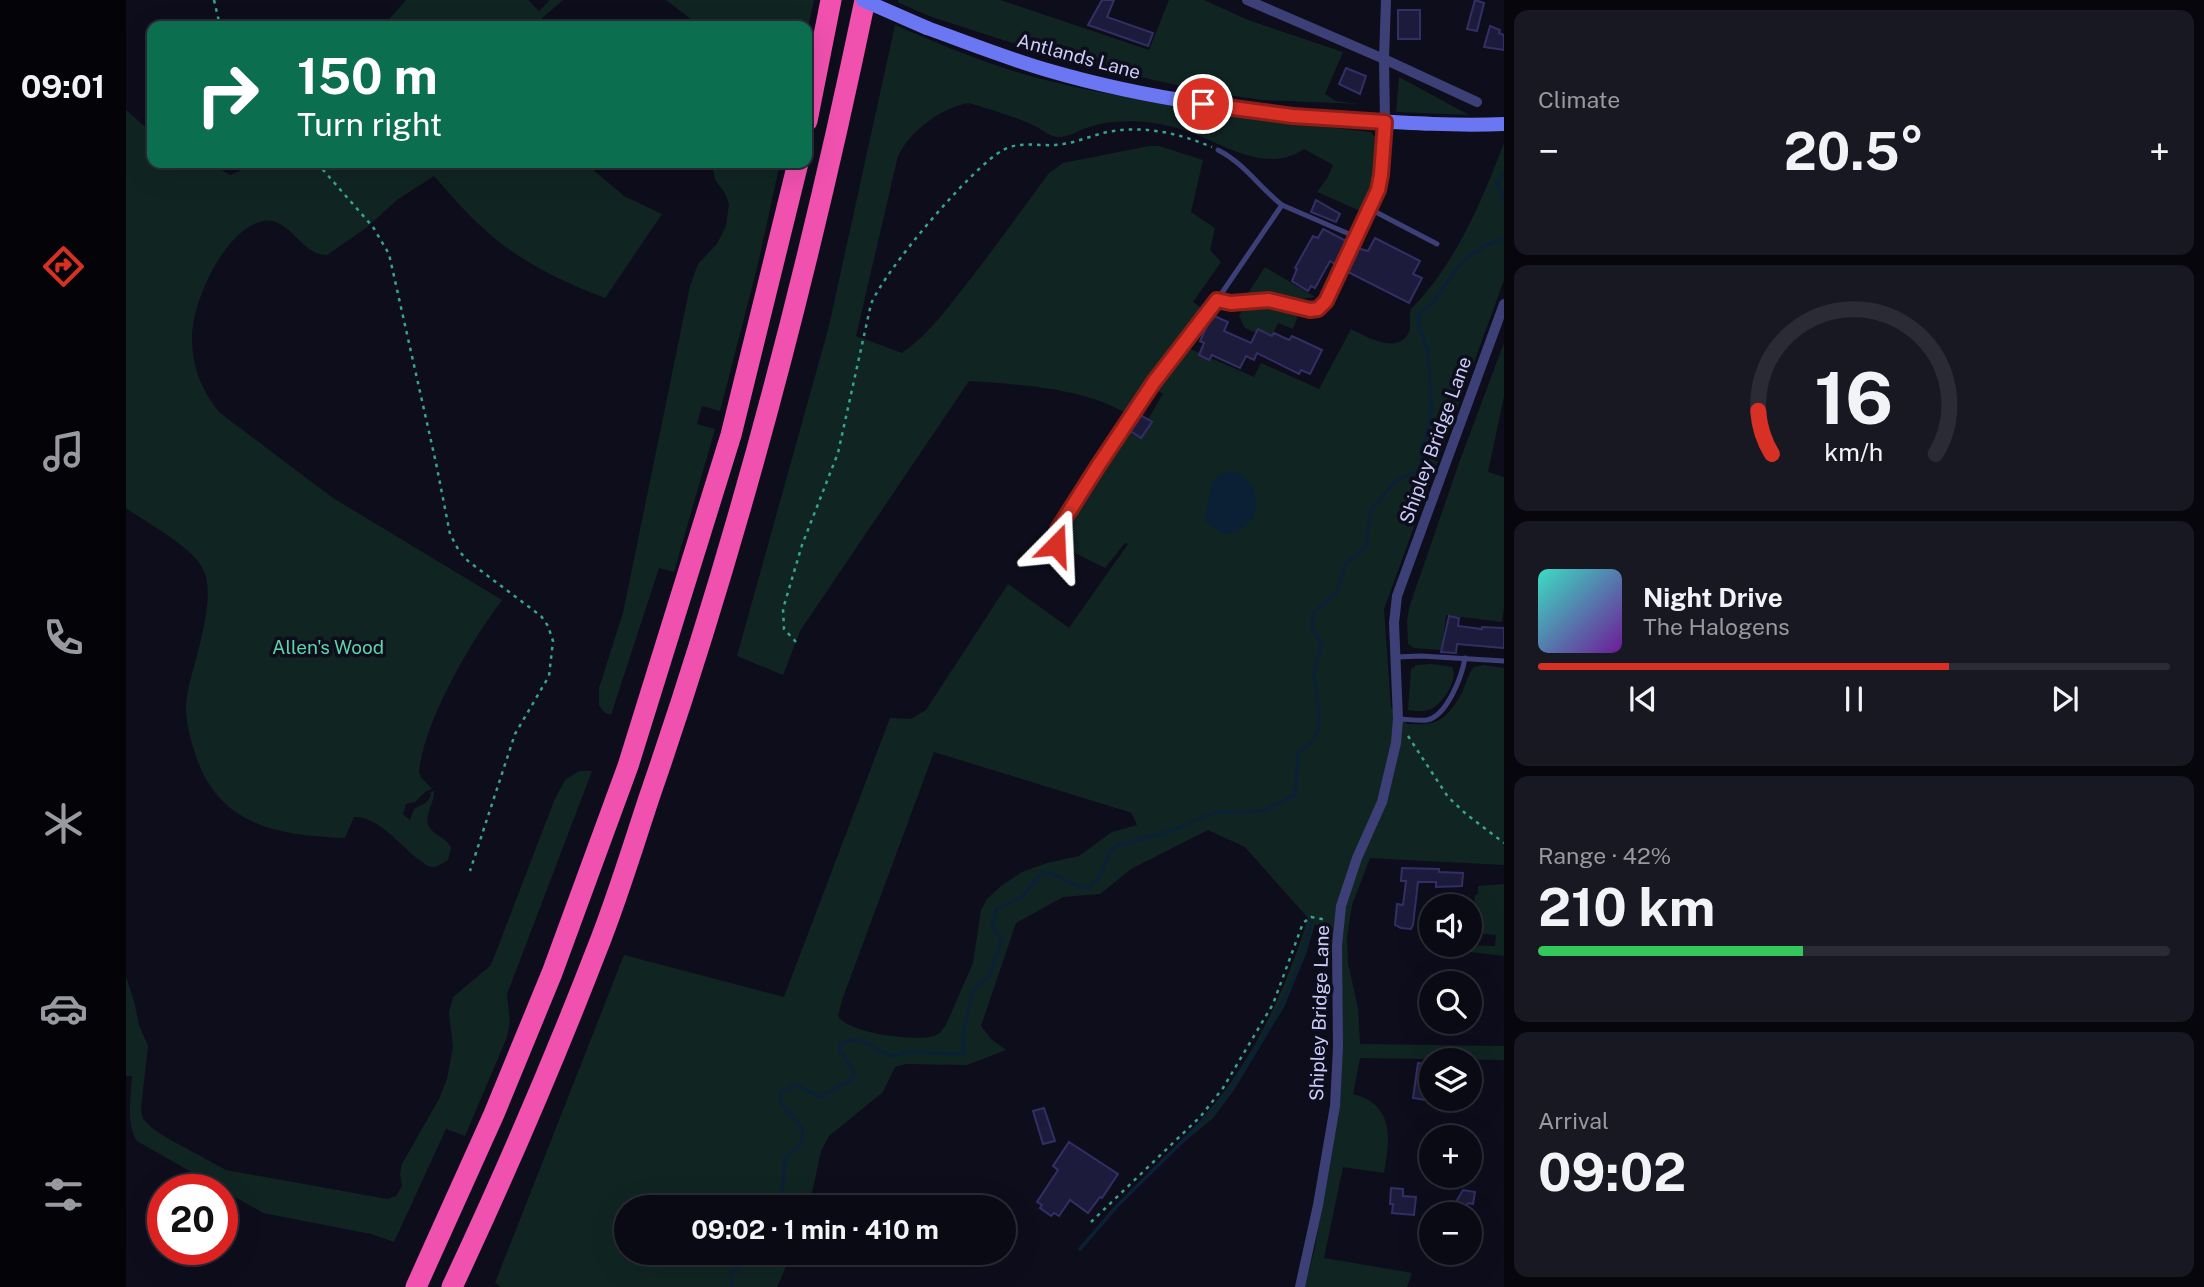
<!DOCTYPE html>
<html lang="en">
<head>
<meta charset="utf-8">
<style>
  :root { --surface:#0a0a15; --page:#181822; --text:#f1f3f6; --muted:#999aa0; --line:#2a2b34; --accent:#d93025 }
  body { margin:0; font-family:"Public Sans",sans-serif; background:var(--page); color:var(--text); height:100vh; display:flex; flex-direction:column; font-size:26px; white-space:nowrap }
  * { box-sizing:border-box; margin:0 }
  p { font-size:23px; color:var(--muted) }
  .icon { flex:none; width:38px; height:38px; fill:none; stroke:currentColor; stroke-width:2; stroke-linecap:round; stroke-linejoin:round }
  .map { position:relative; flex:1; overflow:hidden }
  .sheet { display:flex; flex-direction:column; gap:10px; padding:10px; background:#06060c; width:700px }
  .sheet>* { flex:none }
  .guide { position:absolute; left:21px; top:21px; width:665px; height:147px; border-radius:14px; box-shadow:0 7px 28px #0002,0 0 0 2px var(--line); background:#0b6e4f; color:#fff; overflow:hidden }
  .buttons { position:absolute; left:1293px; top:894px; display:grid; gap:14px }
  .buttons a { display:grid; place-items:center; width:63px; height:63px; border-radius:50%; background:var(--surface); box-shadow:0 7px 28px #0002,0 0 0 2px var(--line); font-size:35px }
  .speed { position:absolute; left:21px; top:1174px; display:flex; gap:14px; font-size:35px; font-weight:700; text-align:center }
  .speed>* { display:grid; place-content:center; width:91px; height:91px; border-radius:50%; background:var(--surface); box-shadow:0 7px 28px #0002,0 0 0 2px var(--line); line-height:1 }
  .speed .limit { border:10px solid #d22; background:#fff; color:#111 }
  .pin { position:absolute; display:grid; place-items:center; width:60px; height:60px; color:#fff; margin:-30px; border:4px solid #fff; border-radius:50%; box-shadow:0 2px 7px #0007 }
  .me { position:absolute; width:77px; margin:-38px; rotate:21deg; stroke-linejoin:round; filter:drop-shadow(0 0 5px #0008) }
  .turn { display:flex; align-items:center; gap:24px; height:147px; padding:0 35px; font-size:32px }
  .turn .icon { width:91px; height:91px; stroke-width:2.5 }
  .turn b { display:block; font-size:49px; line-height:60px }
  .big { font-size:52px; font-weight:700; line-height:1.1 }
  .sheet .widget { flex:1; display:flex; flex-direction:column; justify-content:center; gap:10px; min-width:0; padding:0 24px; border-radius:14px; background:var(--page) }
  .sheet .dial { align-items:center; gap:0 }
  .dial svg { height:182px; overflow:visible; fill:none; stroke:var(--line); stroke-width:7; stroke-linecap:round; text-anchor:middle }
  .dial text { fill:var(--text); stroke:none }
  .song { display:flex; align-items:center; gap:21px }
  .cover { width:84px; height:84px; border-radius:10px; background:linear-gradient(135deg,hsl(170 70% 55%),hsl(280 70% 35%)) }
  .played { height:7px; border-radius:4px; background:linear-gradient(90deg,var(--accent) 65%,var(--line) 65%) }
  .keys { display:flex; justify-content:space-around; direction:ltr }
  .heat { display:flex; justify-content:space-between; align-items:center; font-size:38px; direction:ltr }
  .charge { height:10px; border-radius:5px; background:linear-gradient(90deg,#34c759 42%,var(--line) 0) }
  .trip { position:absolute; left:488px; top:1195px; width:402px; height:70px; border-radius:35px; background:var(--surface); box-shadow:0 7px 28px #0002,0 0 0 2px var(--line); font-weight:700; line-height:70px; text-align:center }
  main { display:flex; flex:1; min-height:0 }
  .dock { display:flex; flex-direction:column; width:126px; justify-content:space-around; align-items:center; background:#040408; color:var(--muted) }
  .dock .icon { width:49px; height:49px }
  .dock .active { color:var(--accent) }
  .dock b { font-size:32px; color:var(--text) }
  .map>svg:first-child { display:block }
</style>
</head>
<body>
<main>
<nav class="dock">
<b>09:01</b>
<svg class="icon active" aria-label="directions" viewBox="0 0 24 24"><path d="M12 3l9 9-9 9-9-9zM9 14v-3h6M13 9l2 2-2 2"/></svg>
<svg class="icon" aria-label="music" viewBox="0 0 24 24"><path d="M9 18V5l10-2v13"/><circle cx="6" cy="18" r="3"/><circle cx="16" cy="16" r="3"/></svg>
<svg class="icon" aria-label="phone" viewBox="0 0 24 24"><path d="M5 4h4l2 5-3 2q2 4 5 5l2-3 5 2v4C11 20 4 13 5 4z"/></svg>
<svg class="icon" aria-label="climate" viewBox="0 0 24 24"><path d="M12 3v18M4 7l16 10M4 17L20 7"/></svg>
<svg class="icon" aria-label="car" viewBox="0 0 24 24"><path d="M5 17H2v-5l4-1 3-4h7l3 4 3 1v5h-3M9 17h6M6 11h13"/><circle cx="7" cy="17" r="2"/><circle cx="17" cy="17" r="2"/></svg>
<svg class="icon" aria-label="filters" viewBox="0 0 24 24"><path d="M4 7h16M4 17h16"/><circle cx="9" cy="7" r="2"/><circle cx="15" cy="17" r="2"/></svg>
</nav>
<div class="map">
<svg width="1378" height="1287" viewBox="0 0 1378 1287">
  <rect width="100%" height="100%" fill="#0e0d1c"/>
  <g fill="#102522" fill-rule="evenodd">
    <polygon points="280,0 402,0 413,11 424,0 437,0 407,26 257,26"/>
    <polygon points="540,0 688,0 681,33 681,26 574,26"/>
    <polygon points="772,0 874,0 1023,50 1043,0 1078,0 1122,20 1217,52 1199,94 1210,101 1232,104 1137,100 1086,93 939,60 806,17 773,3"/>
    <path d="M769 25C804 40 841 56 878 68 929 85 981 94 1034 103 1104 115 1175 125 1245 132L1249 137 1247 182 1237 212 1191 192 1202 177 1207 165 1178 149C1136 178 1088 136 1047 127 1020 120 990 119 963 127 953 130 943 137 933 137 923 137 917 130 909 126 889 116 865 110 843 103 817 106 779 134 771 160L730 336 776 353C800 336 817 314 835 291 866 252 894 212 923 173L937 163 1023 146H1033L1077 160 1065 212 1089 228 1084 250 1095 262 1067 302 1077 309 1069 321 1063 320 1065 327 1001 414C960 388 891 384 843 381L674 631 657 675 611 656 703 326Z"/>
    <polygon points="1273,77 1343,115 1270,112"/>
    <path d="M0 110 24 131 26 130V163H84L104 175 114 171 120 163H459L498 196 536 214 479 298C435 281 392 261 357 228 339 212 324 194 308 176L271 200 240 228 201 255C175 256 164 216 137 221 98 229 65 304 66 339 66 367 76 392 94 413L207 498 376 600C345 641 298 721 293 772L294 776 306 789 299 792 289 802 280 804 277 814 284 820 288 809C296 804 304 804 305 792L308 791C309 802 299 813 302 824 306 836 321 837 325 848L322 860C318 862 312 867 307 867 301 867 297 862 292 859 274 845 252 816 228 817L219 838C151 835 92 826 69 753 63 734 58 716 61 696 67 663 91 601 78 571 69 548 21 523 0 508Z"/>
    <path d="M1378 143V280L1258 609 1265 708 1281 724C1312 726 1320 720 1336 693 1340 684 1342 674 1348 667L1357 665 1378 668V865L1244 858 1226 905 1221 937 1222 963 1232 1008 1234 1044 1378 1046V1060L1234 1058 1227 1094C1269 1105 1264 1139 1258 1173L1217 1167 1198 1258 1286 1273 1281 1287H1179L1189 1247 1209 1130 1214 952H1205L1204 936 1189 924 1180 954 1158 1007 1108 1090 1087 1118 1031 1165C1052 1143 1075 1122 1094 1097 1134 1046 1163 980 1182 918L1119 847 1082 830 1005 869 974 894 937 897 890 923 855 1026 865 1039 880 1050 841 1065 780 1064 769 1067 757 1092 703 1136 695 1151 683 1207 500 1208V1253H666L651 1287H375L369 1283 498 955 658 997 764 718 785 719 800 710 882 584 943 628 1002 544 999 543 979 568 949 553 941 527 1004 431 1015 438 1025 421 1022 419 1037 394 1031 390 1062 348 1128 377 1135 363 1193 389 1225 329C1239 336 1272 356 1283 332 1286 326 1282 317 1285 309 1330 263 1355 203 1378 143ZM808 752 1003 812 1006 814 1011 825 986 832 953 856 921 863 896 872 875 886 861 899 855 910 847 963 820 1025C816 1030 814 1034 808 1036 789 1042 721 1033 712 1016L716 1000Z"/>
    <polygon points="586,163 654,163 631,268 594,411 576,406 571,424 589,429 548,572 533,568 485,715 478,712 473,705 473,688 497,613 564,286 572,264 591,244 600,226 603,204 599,193 589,180"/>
    <polygon points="1139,267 1189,297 1175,299 1122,293"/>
    <polygon points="1123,304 1165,308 1170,311 1172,315 1167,329 1152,323 1146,336 1132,329 1130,333 1119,328 1113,316 1118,307"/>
    <polygon points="1378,343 1378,396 1362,472 1378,477 1378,607 1376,622 1320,615 1316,650 1288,648 1282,644 1281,620 1284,605 1333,463"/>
    <path d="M1306 664 1326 667C1333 679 1317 703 1305 709 1298 712 1289 711 1282 710L1285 669 1290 665Z"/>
    <path d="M453 771H466L381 994 384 1022 381 1037 339 1136 320 1129 268 1242 245 1234 137 1213 11 1141C0 1125 5 1095 6 1076H0V977L8 1001 13 1025 22 1046 15 1108 17 1119 26 1128 41 1138 100 1170 261 1199 270 1196 276 1186 274 1174 276 1164 313 1099 321 1079 327 1047 323 1013 327 997 364 966 367 960 428 801 439 780Z"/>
    <polygon points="1378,884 1378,956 1328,950 1329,945 1369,946 1370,935 1346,933 1349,895 1352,894 1352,886"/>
  </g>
  <path fill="#0c2035" d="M1104 471C1142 479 1138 533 1098 534L1078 521 1086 481 1096 473Z"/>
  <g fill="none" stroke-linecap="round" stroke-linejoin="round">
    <g stroke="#0c2035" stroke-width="3.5">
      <polyline points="1378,172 1371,183 1378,199"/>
      <path d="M655 1208 659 1158C663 1154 669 1151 672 1147 688 1128 662 1115 654 1102L655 1092 670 1085 694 1097 726 1079 728 1072 714 1050V1044C735 1033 747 1048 764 1056L782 1052 838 1054 837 1035 846 993 851 986 864 975 876 940 866 926 870 909 896 897 916 872C935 872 945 890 964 887L972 879 985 850 993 845 1045 831 1090 812 1137 811 1169 795 1172 754 1188 739 1192 731 1193 711 1188 673 1196 644 1186 627 1187 613 1211 592 1220 563 1240 547 1244 512 1269 481 1293 470 1295 465 1296 448 1304 422 1305 404 1302 351 1292 323V315C1297 309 1304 307 1309 300 1331 268 1338 251 1378 239"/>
      <path d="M954 1249 991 1206 1091 1107 1101 1094C1136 1041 1174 984 1185 921"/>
      <polyline points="606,1287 605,1272 631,1258 636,1253"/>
    </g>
  </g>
  <g fill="#1d1b3b" stroke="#332f65" stroke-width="2">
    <polygon points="976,0 988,0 981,17 1027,33 1022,46 962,25"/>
    <polygon points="1349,0 1358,3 1351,31 1341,29"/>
    <rect x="1272" y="10" width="22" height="29"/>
    <polygon points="1364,26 1374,30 1373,33 1378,35 1378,50 1358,47"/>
    <polygon points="1220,68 1240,76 1234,94 1213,84"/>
    <polygon points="1190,200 1214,214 1210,222 1185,212"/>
    <polygon points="1197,229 1222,242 1211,265 1204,261 1189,288 1185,286 1182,291 1166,281 1171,269 1169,268 1187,236 1192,238"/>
    <polygon points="1249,238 1294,261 1287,274 1296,278 1283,303 1220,271 1231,248 1242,251"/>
    <polygon points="1086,315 1102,322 1098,331 1125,343 1132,329 1146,336 1148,333 1163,340 1166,336 1196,350 1184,374 1175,370 1173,374 1131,353 1128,360 1120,356 1114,368 1086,355 1083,360 1073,355 1078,343 1074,341"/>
    <polygon points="1013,414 1026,422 1015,438 1003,430"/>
    <polygon points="1323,616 1333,618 1332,626 1356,629 1356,627 1378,628 1378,648 1331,644 1330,653 1315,652"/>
    <polygon points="1276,868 1313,869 1313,872 1337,873 1336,886 1310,887 1310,882 1292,882 1287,925 1285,929 1275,928 1269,925 1271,904 1277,905 1280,881 1275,881"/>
    <polygon points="1292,1063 1306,1065 1306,1101 1287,1098"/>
    <polygon points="918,1108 929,1141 917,1144 907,1111"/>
    <polygon points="943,1142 992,1174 976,1198 974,1197 962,1213 944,1200 933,1216 928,1213 925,1216 914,1208 916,1205 911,1202 932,1170 927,1166"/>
    <polygon points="1265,1188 1277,1189 1277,1196 1290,1197 1288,1215 1266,1213 1267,1204 1264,1204"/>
    <polygon points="1337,1190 1349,1192 1347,1204 1342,1203 1335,1213 1327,1207"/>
  </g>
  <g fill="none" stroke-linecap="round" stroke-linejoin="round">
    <g stroke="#37a491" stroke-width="2.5" stroke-dasharray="3.5 5" stroke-linecap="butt">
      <polyline points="88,0 94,26"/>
      <polyline points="191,163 247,227 263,254 310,463 324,534 333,551 342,561 415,616 422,626 427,641 423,676 389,734 344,871"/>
      <path d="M670 642 658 629 657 609 676 545 712 453 745 304C759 270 845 168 877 150 893 141 912 146 929 145 947 144 964 136 981 132 1018 125 1052 133 1086 147"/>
      <polyline points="1282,736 1322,797 1340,814 1378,843"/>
      <polyline points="965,1222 1075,1116 1097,1088 1147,1004 1177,923 1185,917 1201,920"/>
    </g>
    <g stroke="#3c4077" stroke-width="5">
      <polyline points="1259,122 1255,175 1244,209 1311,244"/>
      <polyline points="1156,205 1230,237"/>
      <path d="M1091 300 1156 205C1134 188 1118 163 1092 150"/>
      <polyline points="930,545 932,529 972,466 1029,382 1091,300 1105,303 1143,300 1188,310 1200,301 1244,209"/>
      <polyline points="1270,657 1295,656 1378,661"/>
      <path d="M1272 719C1281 719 1292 721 1301 720 1321 716 1336 676 1339 658"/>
    </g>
    <g stroke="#3c4077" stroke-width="10">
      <polyline points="1121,0 1258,59 1259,122"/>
      <polyline points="1260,0 1258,59 1351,102"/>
      <polyline points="1174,1287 1192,1205 1209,1106 1212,1047 1211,946 1215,906 1231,858 1256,802 1270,743 1272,719 1268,623 1271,596 1378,304"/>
    </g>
    <path stroke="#6b77f2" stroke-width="14" d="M801 28C840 42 880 58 921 70 1023 100 1129 113 1235 120 1282 123 1330 126 1378 124"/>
    <g stroke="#f051af" stroke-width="21">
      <polyline points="681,121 705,0"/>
      <polyline points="290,1287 368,1114 426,973 502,766 605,435 672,163"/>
      <path d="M326 1287C378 1176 427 1063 471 949 491 899 507 846 524 795 614 535 683 269 739 0"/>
    </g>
    <polyline stroke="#6b77f2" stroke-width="14" points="737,0 801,28"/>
  </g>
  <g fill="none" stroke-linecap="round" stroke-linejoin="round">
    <defs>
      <polyline id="route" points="930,545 932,529 972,466 1028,382 1091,300 1105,303 1143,300 1184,310 1192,309 1200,301 1252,190 1255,175 1259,122 1167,116 1077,104"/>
    </defs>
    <use href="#route" stroke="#8d1f18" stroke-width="18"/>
    <use href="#route" stroke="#d93025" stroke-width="12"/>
  </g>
  <g text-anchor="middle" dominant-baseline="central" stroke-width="7" stroke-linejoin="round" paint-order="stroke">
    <g font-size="19" fill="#ccccfb" stroke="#0e0d1c">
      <text transform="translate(953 56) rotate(15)">Antlands Lane</text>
      <text transform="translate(1309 440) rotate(-70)">Shipley Bridge Lane</text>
      <text transform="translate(1193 1013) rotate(-88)">Shipley Bridge Lane</text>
    </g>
    <g font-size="19" fill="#5fd3a9" stroke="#0e0d1c">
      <text x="202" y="647">Allen's Wood</text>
    </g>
  </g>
</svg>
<div class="buttons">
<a><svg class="icon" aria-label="sound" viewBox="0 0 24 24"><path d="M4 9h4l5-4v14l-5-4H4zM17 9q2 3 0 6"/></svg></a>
<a><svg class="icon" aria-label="search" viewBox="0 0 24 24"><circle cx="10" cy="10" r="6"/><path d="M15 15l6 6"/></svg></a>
<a><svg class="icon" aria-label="layers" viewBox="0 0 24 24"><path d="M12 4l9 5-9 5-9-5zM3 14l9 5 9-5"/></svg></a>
<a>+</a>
<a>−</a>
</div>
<div class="speed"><div class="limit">20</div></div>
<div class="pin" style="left:1077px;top:104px;background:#d93025"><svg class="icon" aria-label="arrive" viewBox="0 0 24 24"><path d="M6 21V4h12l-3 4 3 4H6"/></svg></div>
<svg class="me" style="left:930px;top:545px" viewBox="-20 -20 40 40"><path d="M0-17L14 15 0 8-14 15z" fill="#d93025" stroke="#fff" stroke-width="4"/></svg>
<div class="trip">09:02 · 1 min · 410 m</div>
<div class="guide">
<div class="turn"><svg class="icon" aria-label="right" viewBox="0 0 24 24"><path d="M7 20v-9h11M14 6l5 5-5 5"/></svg><div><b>150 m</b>Turn right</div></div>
</div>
</div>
<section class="sheet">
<div class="widget"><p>Climate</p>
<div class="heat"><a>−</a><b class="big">20.5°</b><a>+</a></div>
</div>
<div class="widget dial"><svg viewBox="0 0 100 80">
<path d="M14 69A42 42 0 1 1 86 69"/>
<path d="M14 69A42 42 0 0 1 8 50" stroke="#d93025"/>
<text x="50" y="56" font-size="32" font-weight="700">16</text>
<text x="50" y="72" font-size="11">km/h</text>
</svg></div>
<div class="widget">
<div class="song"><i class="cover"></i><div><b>Night Drive</b><p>The Halogens</p></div></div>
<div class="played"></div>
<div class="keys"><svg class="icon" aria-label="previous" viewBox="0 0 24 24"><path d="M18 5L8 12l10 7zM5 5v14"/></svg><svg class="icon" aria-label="pause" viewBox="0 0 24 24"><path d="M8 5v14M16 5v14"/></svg><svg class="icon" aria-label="next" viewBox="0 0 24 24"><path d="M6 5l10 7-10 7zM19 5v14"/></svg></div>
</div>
<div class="widget"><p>Range · 42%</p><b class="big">210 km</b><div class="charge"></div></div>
<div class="widget"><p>Arrival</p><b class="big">09:02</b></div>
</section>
</main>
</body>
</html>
